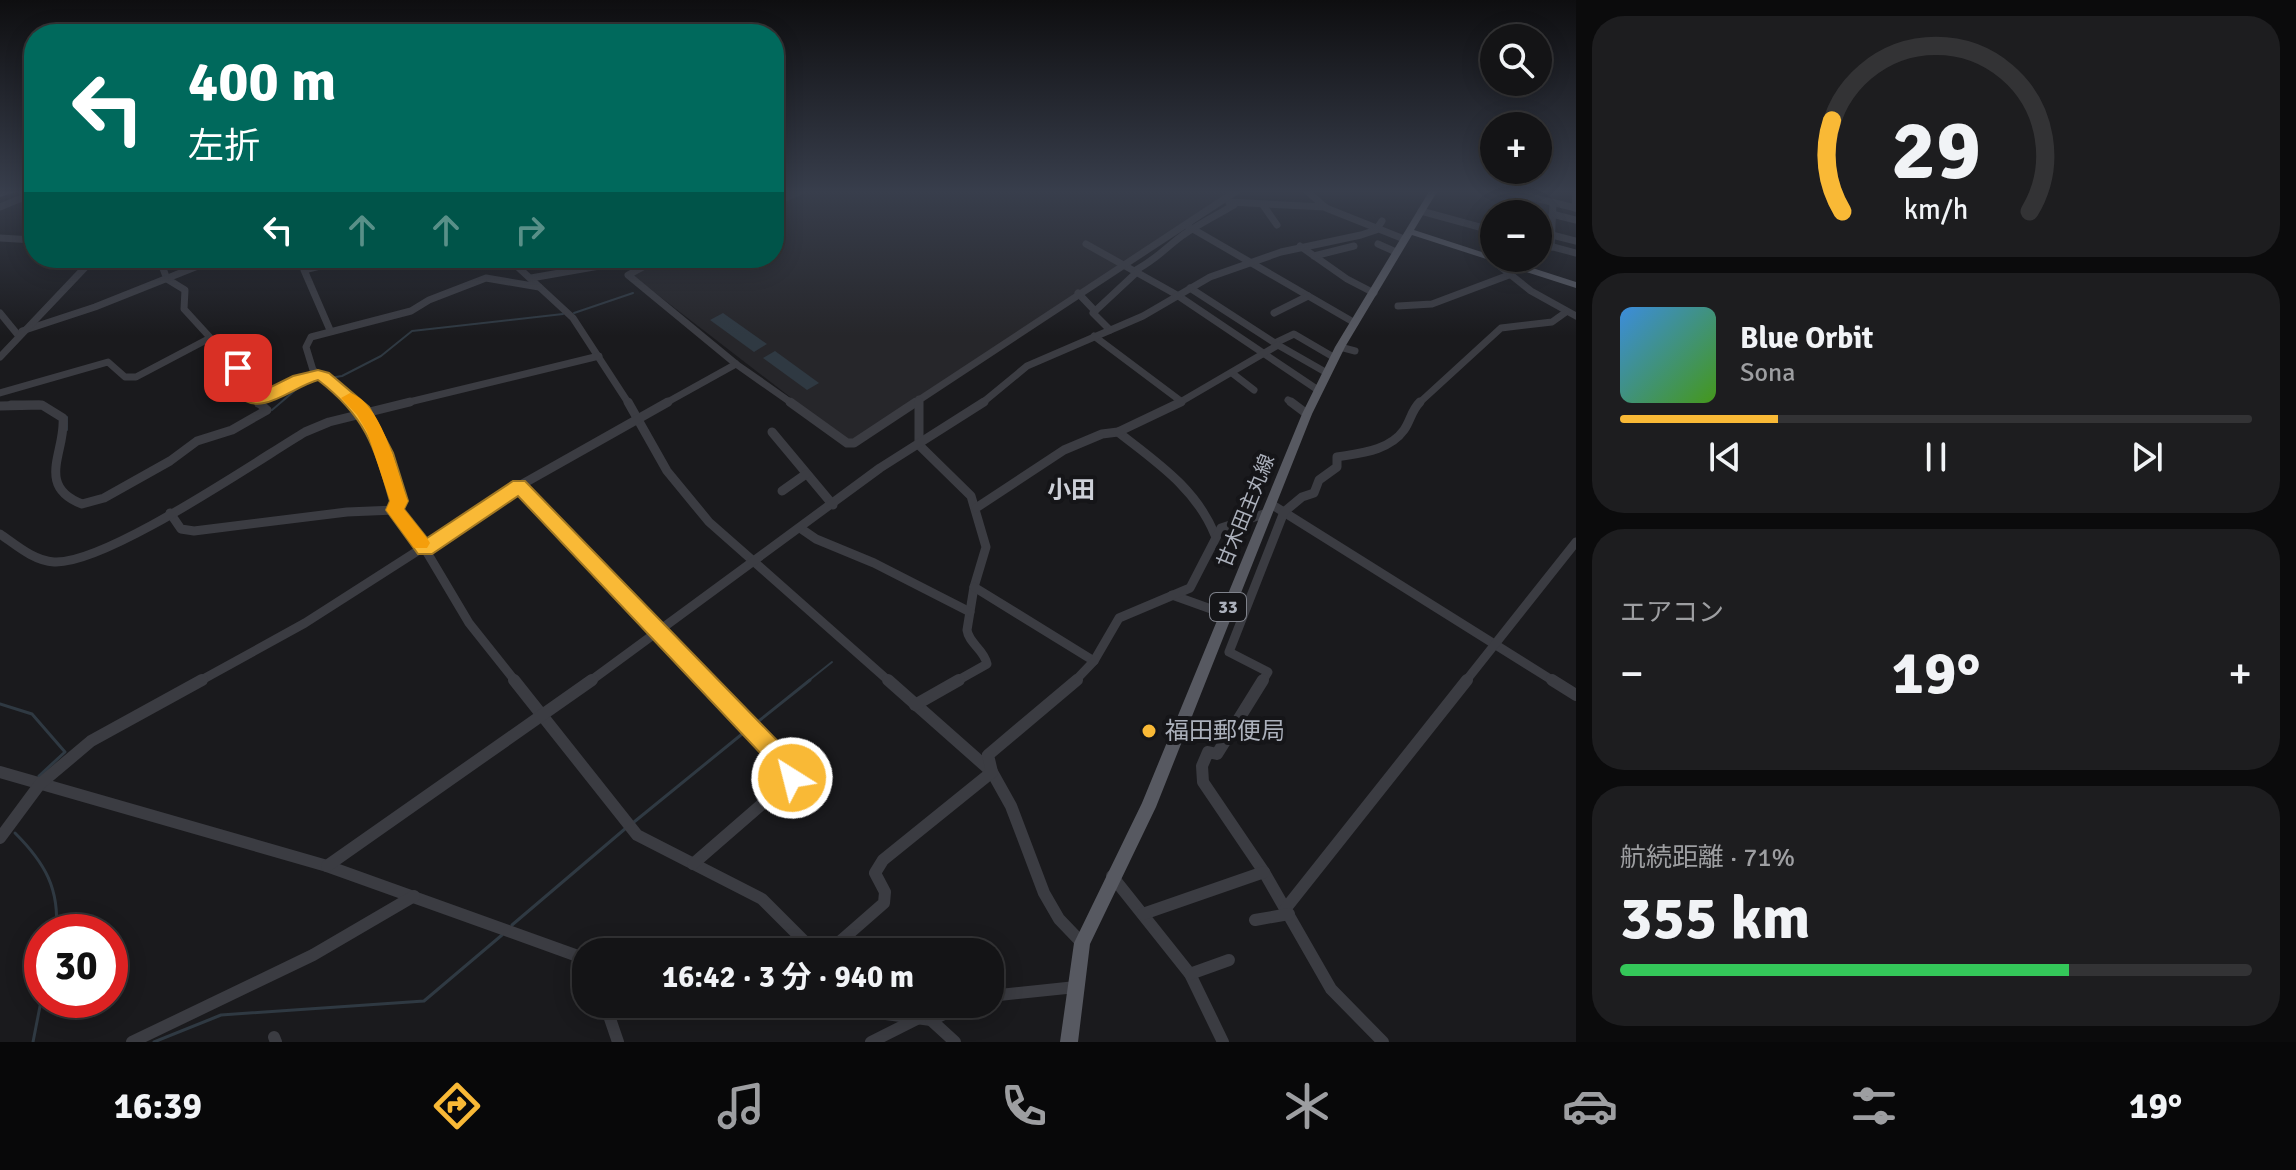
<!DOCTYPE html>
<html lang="ja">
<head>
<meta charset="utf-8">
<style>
  :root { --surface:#141416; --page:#1d1d1f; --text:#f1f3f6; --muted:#9d9ea1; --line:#333335; --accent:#f9b936 }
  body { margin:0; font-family:Signika,"Noto Sans JP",sans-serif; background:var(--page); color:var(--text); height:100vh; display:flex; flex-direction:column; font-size:30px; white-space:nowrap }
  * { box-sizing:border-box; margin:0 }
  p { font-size:26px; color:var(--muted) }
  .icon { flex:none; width:44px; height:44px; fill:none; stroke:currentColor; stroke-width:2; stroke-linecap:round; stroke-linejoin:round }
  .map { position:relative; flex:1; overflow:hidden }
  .details { display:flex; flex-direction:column; gap:16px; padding:16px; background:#0b0b0c; width:720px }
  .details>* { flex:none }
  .guide { position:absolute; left:24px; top:24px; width:760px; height:244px; border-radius:32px; box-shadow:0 4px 20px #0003,0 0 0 2px var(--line); background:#00695c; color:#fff; overflow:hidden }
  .controls { position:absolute; left:1480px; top:24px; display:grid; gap:16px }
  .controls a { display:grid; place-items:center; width:72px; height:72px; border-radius:50%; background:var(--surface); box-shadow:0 4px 20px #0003,0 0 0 2px var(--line); font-size:40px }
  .speed { position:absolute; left:24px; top:914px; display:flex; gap:16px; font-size:40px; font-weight:700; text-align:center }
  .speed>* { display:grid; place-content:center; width:104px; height:104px; border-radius:50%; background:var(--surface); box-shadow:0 4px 20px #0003,0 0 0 2px var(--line); line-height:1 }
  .speed .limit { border:12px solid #d22; background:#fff; color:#111 }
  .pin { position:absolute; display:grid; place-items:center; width:68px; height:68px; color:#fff; margin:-34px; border-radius:16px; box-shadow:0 4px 12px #0006 }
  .me { position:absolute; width:88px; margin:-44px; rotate:324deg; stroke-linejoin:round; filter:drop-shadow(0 0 6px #0008) }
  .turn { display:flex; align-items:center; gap:28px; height:168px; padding:0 32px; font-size:36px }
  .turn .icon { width:104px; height:104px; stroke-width:2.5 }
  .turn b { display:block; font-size:56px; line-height:68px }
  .lanes { display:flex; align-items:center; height:76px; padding:0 32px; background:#0003; justify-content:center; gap:40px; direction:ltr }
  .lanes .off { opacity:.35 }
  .big { font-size:60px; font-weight:700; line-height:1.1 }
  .details .card { flex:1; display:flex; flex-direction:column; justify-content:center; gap:12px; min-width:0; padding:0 28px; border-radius:32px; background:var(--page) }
  .details .dial { align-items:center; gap:0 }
  .dial svg { height:208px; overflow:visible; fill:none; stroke:var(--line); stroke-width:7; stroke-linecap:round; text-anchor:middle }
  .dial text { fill:var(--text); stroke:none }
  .song { display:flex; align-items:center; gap:24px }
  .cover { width:96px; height:96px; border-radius:12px; background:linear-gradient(135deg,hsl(210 70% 55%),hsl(100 70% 35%)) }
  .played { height:8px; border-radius:4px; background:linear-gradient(90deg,var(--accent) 25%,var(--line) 25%) }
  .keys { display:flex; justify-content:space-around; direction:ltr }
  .heat { display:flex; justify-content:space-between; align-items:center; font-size:44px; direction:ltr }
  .charge { height:12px; border-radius:6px; background:linear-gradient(90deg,#34c759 71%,var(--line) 0) }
  .trip { position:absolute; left:572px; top:938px; width:432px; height:80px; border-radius:32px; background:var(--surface); box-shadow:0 4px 20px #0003,0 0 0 2px var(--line); font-weight:700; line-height:80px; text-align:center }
  .tab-bar { display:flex; height:128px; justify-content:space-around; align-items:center; background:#080809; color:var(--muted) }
  .tab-bar .icon { width:56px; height:56px }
  .tab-bar .selected { color:var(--accent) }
  .tab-bar b { font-size:36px; color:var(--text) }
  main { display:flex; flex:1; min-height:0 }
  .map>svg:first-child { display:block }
</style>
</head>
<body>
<main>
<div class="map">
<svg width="1576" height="1042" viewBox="0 0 1576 1042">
  <rect width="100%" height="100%" fill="#1a1a1d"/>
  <polygon fill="#26262a" points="808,190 1235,190 852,442 847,441 632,275 663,258 774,258 774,205"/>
  <g fill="#2f3942">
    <polygon points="723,313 767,344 754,352 710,320"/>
    <polygon points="775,351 819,383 807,390 763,358"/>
  </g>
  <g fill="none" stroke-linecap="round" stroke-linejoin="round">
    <g stroke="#2f3942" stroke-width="2">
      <polyline points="574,313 633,293"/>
      <polyline points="330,378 342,376 381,356 412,331 563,314"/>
      <polyline points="272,410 306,381"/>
      <polyline points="67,417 67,430"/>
      <polyline points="807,682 832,662"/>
    </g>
    <g stroke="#2f3942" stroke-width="3">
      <polyline points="0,704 32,714 65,752 39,776"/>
      <polyline points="755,724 810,680"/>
      <polyline points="634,822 747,730"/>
      <path d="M15 833C45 863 60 889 56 932"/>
      <polyline points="512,925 626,828"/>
      <polyline points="33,1042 42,996"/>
      <polyline points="154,1042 221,1015 424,1001 502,935"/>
    </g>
    <g stroke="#3b3c42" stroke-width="7">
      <polyline points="1306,190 1326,208 1404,239"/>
      <polyline points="1502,190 1576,208"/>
      <polyline points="1229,202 1325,207"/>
      <polyline points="774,203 803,190"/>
      <polyline points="1263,205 1277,225"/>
      <polyline points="0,207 29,195 19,190"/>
      <polyline points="1575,208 1576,190"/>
      <polyline points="1421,211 1494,231"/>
      <polyline points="1552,214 1576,220"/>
      <polyline points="1186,225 1355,323"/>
      <polyline points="1552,235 1576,241"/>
      <polyline points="0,238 34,240"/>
      <polyline points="1538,243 1576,253"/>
      <polyline points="1086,244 1177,295 1318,390"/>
      <polyline points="1378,244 1396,252"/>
      <polyline points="1300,246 1347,279 1374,293"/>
      <polyline points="1551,247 1553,203"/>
      <polyline points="1314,256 1354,246"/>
      <polyline points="159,258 167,279 185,290 184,309 238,368 246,395 258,401 299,380 318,375"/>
      <polyline points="508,258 573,318 629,404"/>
      <polyline points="660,258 628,275 736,364 793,404"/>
      <polyline points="1491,259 1531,291 1576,316"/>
      <path d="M1136 270C1158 258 1164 249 1183 235 1199 224 1217 215 1234 205"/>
      <polyline points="531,278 645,258"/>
      <polyline points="1190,288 1278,345"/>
      <polyline points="1078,293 1095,311"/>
      <polyline points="1398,306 1432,304 1509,275"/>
      <polyline points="0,313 18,335"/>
      <polyline points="1274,313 1308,296"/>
      <polyline points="330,330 304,270 328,264 333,258"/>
      <polyline points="1110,330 1093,313 1138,271"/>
      <polyline points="22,331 95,307 218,258"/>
      <polyline points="1094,336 1182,402"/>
      <polyline points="1275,343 1294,334 1335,358"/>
      <polyline points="1340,347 1355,351"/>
      <polyline points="0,357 94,258"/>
      <polyline points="1232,373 1254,390"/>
      <polyline points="0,393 108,362 125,377 136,377 210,338"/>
      <polyline points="919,399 919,404"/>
      <polyline points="1288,400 1294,404"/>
      <polyline points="11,404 39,404"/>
      <polyline points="258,404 258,401"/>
      <polyline points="356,404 313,370 306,347 311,337 411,311 429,300 486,278 539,287"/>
      <polyline points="401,404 599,356"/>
      <polyline points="664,404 736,364"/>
      <polyline points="913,404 1238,190"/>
      <polyline points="981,404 1027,366 1143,316 1210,277 1281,252 1361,235 1376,230 1382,221"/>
      <polyline points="1177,404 1278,345 1327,373"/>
      <polyline points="1418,404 1501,328 1552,322 1566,312"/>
    </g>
    <g stroke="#3b3c42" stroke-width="9">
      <path d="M354 402C382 427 389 466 399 501L395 510"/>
      <polyline points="628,402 667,471 709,522 890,682"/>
      <polyline points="790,402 847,443 854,443 916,402"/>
      <path d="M919 402V445L971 496 986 547 974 587 967 630C969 644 984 649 987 664L955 682"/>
      <polyline points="1291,402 1307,414"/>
      <path d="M0 406 42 405 63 418C66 451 35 486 82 504L104 498 170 461 197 441 232 430 267 410 258 402"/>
      <polyline points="772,432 833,505"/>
      <path d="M1118 432C1156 462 1196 488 1215 535"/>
      <polyline points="519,486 707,682"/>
      <polyline points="782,491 806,474"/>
      <polyline points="1271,504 1555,682"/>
      <polyline points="976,508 1064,450 1102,434 1118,432 1181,402"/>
      <polyline points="170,513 181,529 194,531 347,512 395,510 425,549 469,623 516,682"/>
      <polyline points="800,528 816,539 874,563 970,612"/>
      <path d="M0 534C16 545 34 561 54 562 105 565 255 462 305 432L329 422 410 402"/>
      <polyline points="974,587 1094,661"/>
      <polyline points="1172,595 1225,614"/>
      <polyline points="198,682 305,623 519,486 668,402"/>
      <polyline points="589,682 880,468 984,402"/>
      <polyline points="1074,682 1094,661 1119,618 1190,588 1221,528 1267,513"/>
      <path d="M1262 682 1268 672 1229 652 1284 512 1302 497 1314 493 1319 480 1337 467V457C1360 453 1389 451 1404 430 1411 420 1411 411 1420 402"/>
      <polyline points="1465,682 1576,542"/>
    </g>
    <g stroke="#3b3c42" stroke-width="12">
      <polyline points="514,680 637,835 762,899 815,952"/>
      <polyline points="888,680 992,772 1011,806 1044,893 1059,919 1082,943"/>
      <polyline points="1263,680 1217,754 1208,752 1202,766 1203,782 1264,872 1331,989 1383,1042"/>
      <polyline points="1552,680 1576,695"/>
      <polyline points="915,705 959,680"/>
      <polyline points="0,772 327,866 586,959"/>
      <polyline points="0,838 40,784 91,741 202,680"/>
      <polyline points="693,864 792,778 792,771 705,680"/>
      <polyline points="327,866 592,680"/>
      <polyline points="1112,876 1190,974 1223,1042"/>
      <polyline points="1286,908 1467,680"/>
      <polyline points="1143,914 1264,872"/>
      <polyline points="1255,920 1289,914"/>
      <polyline points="828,952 884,903 885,892 875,873 883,860 992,772 988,755 1077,680"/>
      <polyline points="1190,974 1229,960"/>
      <polyline points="990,996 1076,987"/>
      <polyline points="605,1004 618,1042"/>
      <polyline points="810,1004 931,1020 966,1004"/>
      <polyline points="931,1020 955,1042"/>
      <polyline points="274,1037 276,1042"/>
      <polyline points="132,1042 313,955 414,896"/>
      <polyline points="871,1042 917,1019"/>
    </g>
    <g fill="#575961" fill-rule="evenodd">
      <polygon points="10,190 22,190 0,197 0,192"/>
      <polygon points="1430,190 1438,190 1414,230 1494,256 1494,258 1502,258 1576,282 1576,288 1412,235 1345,347 1312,414 1156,807 1090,944 1078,1042 1060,1042 1074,943 1142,803 1302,414 1335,347"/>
    </g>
  </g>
  <linearGradient id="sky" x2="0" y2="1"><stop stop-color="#0e0e10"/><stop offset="0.57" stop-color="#383e4c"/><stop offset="1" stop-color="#383e4c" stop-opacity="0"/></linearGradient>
  <rect width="1576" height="336" fill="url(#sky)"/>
  <path fill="#f9b936" stroke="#a27823" stroke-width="2" d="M238 363 246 368 253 392 257 394 293 376 318 370 329 373 369 407 393 453 408 501 404 509 427 538 513 481H525L800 764 804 771 800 785 792 789 784 785 781 775 518 496 432 554H418L386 510 390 501C374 445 365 416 318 380 292 387 260 419 238 395L230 368Z"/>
  <path fill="#f59e0b" d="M350 393C382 403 397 471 408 501L404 509 427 538 430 543 427 548H414L386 510 390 501 367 432 357 415 341 398Z"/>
  <circle fill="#f9b936" stroke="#151518" stroke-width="3" cx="1149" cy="731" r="8"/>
  <g text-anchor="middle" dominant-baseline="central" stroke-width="8" stroke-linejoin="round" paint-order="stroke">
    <rect fill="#151518" stroke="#7f828b" stroke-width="2" x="1210" y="593" width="36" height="28" rx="6"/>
    <g font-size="18" font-weight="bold" fill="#acb1bc">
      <text x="1228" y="607">33</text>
    </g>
    <g font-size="20" fill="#acb1bc" stroke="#151518">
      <text transform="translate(1246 511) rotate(-68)">甘木田主丸線</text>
    </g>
    <g font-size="24" font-weight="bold" fill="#cdd0d8" stroke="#151518">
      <text x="1071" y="490">小田</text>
    </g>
    <g font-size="24" fill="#acb1bc" stroke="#151518" text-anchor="start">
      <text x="1165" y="731">福田郵便局</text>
    </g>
  </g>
</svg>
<div class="controls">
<a><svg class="icon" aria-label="search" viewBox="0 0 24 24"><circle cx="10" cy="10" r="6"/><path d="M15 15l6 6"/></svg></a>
<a>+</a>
<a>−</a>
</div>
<div class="speed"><div class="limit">30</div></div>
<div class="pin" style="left:238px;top:368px;background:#d93025"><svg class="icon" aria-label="arrive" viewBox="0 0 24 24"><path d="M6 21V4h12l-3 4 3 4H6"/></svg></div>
<svg class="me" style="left:792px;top:778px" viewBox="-20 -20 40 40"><circle r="17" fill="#f9b936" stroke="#fff" stroke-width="3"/><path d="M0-11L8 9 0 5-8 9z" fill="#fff"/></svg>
<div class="trip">16:42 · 3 分 · 940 m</div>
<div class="guide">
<div class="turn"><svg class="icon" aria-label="left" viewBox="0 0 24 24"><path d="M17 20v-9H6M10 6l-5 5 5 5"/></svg><div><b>400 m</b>左折</div></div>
<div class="lanes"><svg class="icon" aria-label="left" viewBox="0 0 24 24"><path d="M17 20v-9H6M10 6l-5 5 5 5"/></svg><svg class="icon off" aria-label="ahead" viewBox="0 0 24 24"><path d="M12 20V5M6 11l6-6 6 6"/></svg><svg class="icon off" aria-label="ahead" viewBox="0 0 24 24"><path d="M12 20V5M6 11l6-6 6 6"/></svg><svg class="icon off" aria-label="right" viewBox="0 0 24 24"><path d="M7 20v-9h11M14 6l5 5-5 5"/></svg></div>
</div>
</div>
<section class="details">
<div class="card dial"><svg viewBox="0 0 100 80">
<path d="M14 69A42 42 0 1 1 86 69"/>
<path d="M14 69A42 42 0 0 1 10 34" stroke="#f9b936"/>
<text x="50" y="56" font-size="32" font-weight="700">29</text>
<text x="50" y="72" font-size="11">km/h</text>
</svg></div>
<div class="card">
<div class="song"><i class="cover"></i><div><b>Blue Orbit</b><p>Sona</p></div></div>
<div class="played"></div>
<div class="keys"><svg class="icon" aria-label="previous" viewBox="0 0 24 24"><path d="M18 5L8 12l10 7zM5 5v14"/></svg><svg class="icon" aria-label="pause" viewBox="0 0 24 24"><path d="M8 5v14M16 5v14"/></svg><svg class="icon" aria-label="next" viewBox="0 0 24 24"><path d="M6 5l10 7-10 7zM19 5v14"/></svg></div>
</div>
<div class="card"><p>エアコン</p>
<div class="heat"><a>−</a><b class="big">19°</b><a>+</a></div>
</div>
<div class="card"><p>航続距離 · 71%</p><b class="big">355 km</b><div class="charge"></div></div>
</section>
</main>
<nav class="tab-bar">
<b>16:39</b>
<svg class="icon selected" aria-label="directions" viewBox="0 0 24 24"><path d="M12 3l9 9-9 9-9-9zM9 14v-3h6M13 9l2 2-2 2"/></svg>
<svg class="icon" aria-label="music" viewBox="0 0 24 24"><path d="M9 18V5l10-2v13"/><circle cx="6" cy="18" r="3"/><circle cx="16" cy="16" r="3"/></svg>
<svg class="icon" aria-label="phone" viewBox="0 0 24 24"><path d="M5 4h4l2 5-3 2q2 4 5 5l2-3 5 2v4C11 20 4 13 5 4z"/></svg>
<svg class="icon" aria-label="climate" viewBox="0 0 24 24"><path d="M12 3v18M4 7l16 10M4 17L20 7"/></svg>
<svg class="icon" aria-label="car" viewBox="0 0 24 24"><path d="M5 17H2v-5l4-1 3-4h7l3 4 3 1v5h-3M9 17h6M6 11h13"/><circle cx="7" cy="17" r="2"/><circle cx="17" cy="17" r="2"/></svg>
<svg class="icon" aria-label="filters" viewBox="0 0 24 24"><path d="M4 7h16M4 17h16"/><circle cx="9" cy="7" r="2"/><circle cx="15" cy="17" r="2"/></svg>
<b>19°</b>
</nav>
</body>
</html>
